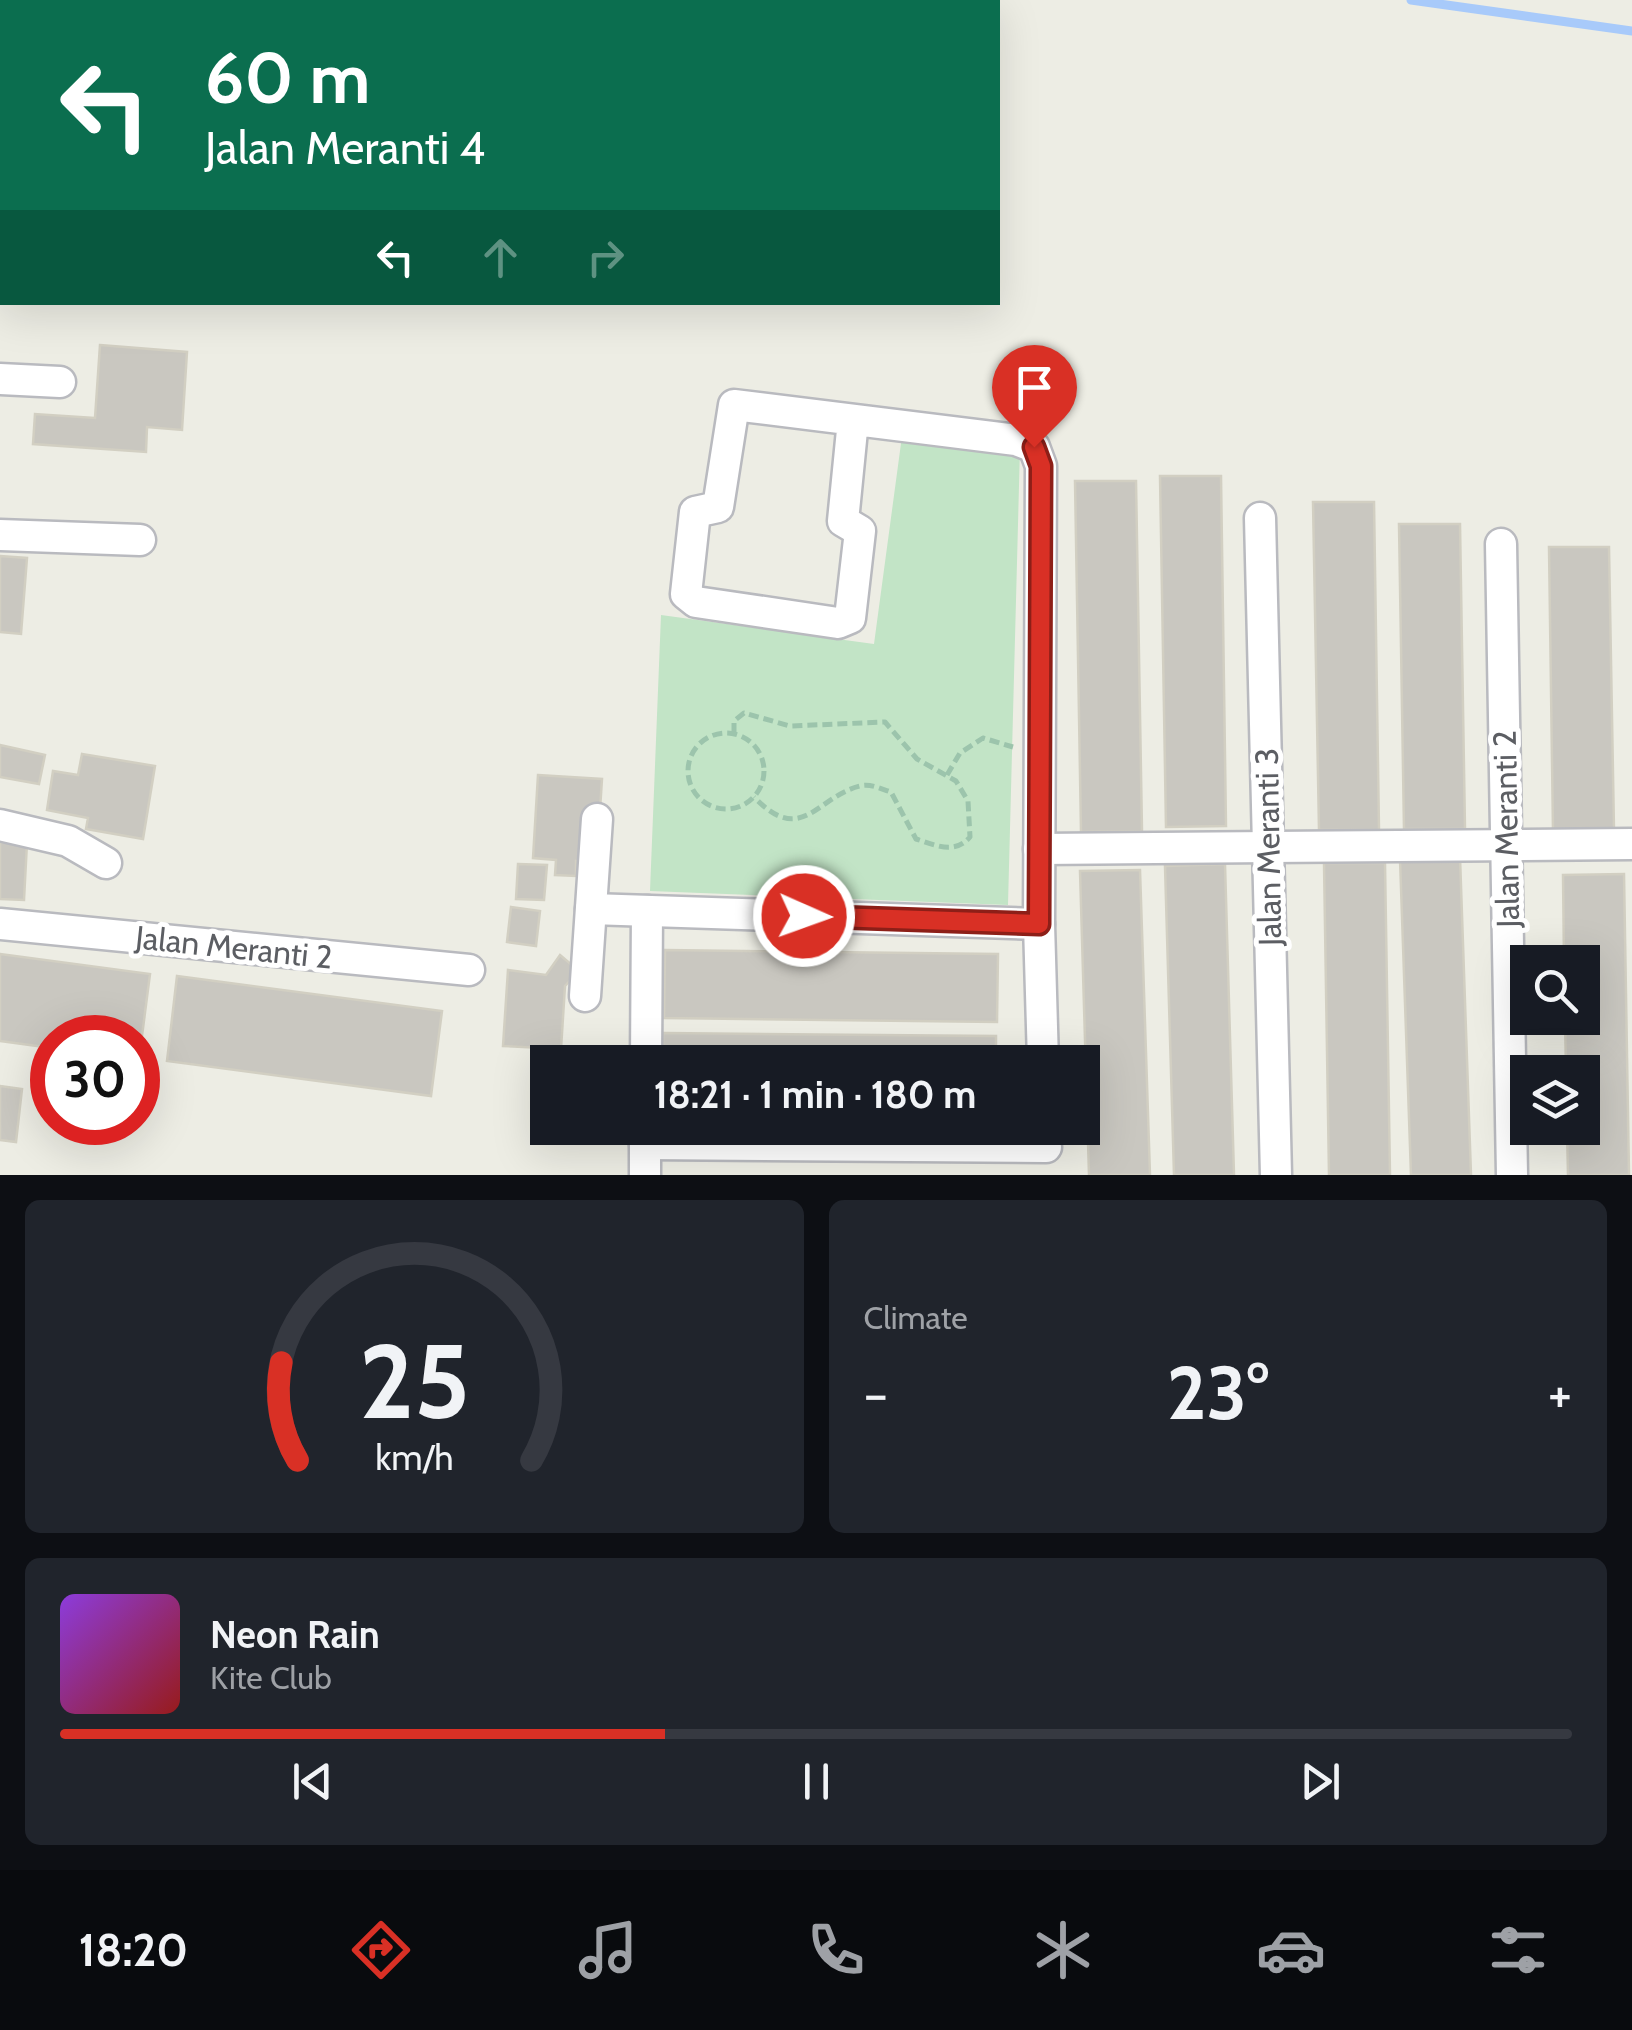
<!DOCTYPE html>
<html lang="en">
<head>
<meta charset="utf-8">
<style>
  :root { --surface:#171b24; --page:#20242c; --text:#f1f3f6; --muted:#9ea1a6; --line:#363941; --accent:#d93025 }
  body { margin:0; font-family:Cabin,sans-serif; background:var(--page); color:var(--text); height:100vh; display:flex; flex-direction:column; font-size:38px; white-space:nowrap }
  * { box-sizing:border-box; margin:0 }
  p { font-size:32px; color:var(--muted) }
  .icon { flex:none; width:55px; height:55px; fill:none; stroke:currentColor; stroke-width:2; stroke-linecap:round; stroke-linejoin:round }
  .map { position:relative; height:1175px; overflow:hidden }
  .drawer { display:flex; flex-direction:column; gap:25px; padding:25px; background:#0d0f14; flex:1 }
  .drawer>* { flex:none }
  .top-card { position:absolute; left:0px; top:0px; width:1000px; height:305px; box-shadow:0 10px 40px #0002; background:#0b6e4f; color:#fff; overflow:hidden }
  .tools { position:absolute; left:1510px; top:945px; display:grid; gap:20px }
  .tools a { display:grid; place-items:center; width:90px; height:90px; border-radius:0px; background:var(--surface); box-shadow:0 10px 40px #0002; font-size:50px }
  .speed { position:absolute; left:30px; top:1015px; display:flex; gap:20px; font-size:50px; font-weight:700; text-align:center }
  .speed>* { display:grid; place-content:center; width:130px; height:130px; border-radius:50%; background:var(--surface); box-shadow:0 10px 40px #0002; line-height:1 }
  .speed .limit { border:15px solid #d22; background:#fff; color:#111 }
  .pin { position:absolute; display:grid; place-items:center; width:85px; height:85px; color:#fff; margin:-102px -42px; border-radius:50% 50% 50% 0; rotate:-45deg; box-shadow:0 0 10px #0007 }
  .pin .icon { rotate:45deg }
  .me { position:absolute; width:110px; margin:-55px; rotate:92deg; stroke-linejoin:round; filter:drop-shadow(0 0 8px #0008) }
  .turn { display:flex; align-items:center; gap:35px; height:210px; padding:0 40px; font-size:45px }
  .turn .icon { width:130px; height:130px; stroke-width:2.5 }
  .turn b { display:block; font-size:70px; line-height:85px }
  .lanes { display:flex; align-items:center; height:95px; padding:0 40px; background:#0003; justify-content:center; gap:50px; direction:ltr }
  .lanes .off { opacity:.35 }
  .big { font-size:75px; font-weight:800; line-height:1.1 }
  .drawer .widget { flex:1; display:flex; flex-direction:column; justify-content:center; gap:15px; min-width:0; padding:0 35px; border-radius:15px; background:var(--page) }
  .drawer .dial { align-items:center; gap:0 }
  .dial svg { height:260px; overflow:visible; fill:none; stroke:var(--line); stroke-width:7; stroke-linecap:round; text-anchor:middle }
  .dial text { fill:var(--text); stroke:none }
  .song { display:flex; align-items:center; gap:30px }
  .cover { width:120px; height:120px; border-radius:15px; background:linear-gradient(135deg,hsl(270 70% 55%),hsl(0 70% 35%)) }
  .played { height:10px; border-radius:5px; background:linear-gradient(90deg,var(--accent) 40%,var(--line) 40%) }
  .keys { display:flex; justify-content:space-around; direction:ltr }
  .heat { display:flex; justify-content:space-between; align-items:center; font-size:55px; direction:ltr }
  .drawer .tiles { flex:1; display:grid; gap:25px; grid-template-columns:1fr 1fr }
  .widget:last-child { grid-column:span 2 }
  .trip { position:absolute; left:530px; top:1045px; width:570px; height:100px; border-radius:0px; background:var(--surface); box-shadow:0 10px 40px #0002; font-weight:800; line-height:100px; text-align:center }
  .tabs { display:flex; height:160px; justify-content:space-around; align-items:center; background:#090b0e; color:var(--muted) }
  .tabs .icon { width:70px; height:70px }
  .tabs .on { color:var(--accent) }
  .tabs b { font-size:45px; color:var(--text) }
  .map>svg:first-child { display:block }
</style>
</head>
<body>
<div class="map">
<svg width="1632" height="1175" viewBox="0 0 1632 1175">
  <rect width="100%" height="100%" fill="#edede4"/>
  <polygon fill="#c2e4c6" points="902,436 1020,448 1008,905 650,891 661,615 874,644"/>
  <g fill="none" stroke-linecap="round" stroke-linejoin="round">
    <polyline stroke="#a8cafa" stroke-width="9" points="1411,0 1632,31"/>
  </g>
  <g fill="#c9c7c0" stroke="#d2cfc2" stroke-width="2.5">
    <polygon points="312,0 470,0 311,2"/>
    <polygon points="100,345 187,352 182,430 147,427 146,452 33,444 35,414 95,418"/>
    <polygon points="1160,476 1221,476 1226,826 1166,827"/>
    <polygon points="1075,481 1136,481 1142,831 1081,832"/>
    <polygon points="1313,502 1374,502 1379,830 1319,830"/>
    <polygon points="1399,524 1460,524 1465,829 1404,829"/>
    <polygon points="1549,547 1609,547 1614,831 1553,831"/>
    <polygon points="0,556 27,558 21,634 0,632"/>
    <polygon points="0,745 45,755 39,784 0,777"/>
    <polygon points="82,754 155,766 143,839 86,829 88,818 47,810 53,771 78,775"/>
    <polygon points="538,775 602,779 600,810 585,809 583,862 576,861 576,876 555,875 556,860 533,858"/>
    <polygon points="0,842 27,843 24,900 0,899"/>
    <polygon points="1460,857 1471,1175 1411,1175 1400,859"/>
    <polygon points="1324,863 1385,863 1390,1175 1329,1175"/>
    <polygon points="518,864 547,865 544,900 516,899"/>
    <polygon points="1225,864 1234,1175 1174,1175 1165,866"/>
    <polygon points="1140,870 1150,1175 1089,1175 1080,871"/>
    <polygon points="1624,874 1629,1175 1568,1175 1567,1128 1582,1128 1582,1072 1566,1072 1565,1018 1582,1018 1582,962 1564,962 1563,875"/>
    <polygon points="511,907 540,911 536,946 507,942"/>
    <polygon points="665,950 998,954 997,1022 664,1018"/>
    <polygon points="0,954 150,974 139,1059 138,1038 52,1038 52,1048 0,1041"/>
    <polygon points="560,955 579,971 565,986 561,1049 503,1046 508,970 546,975"/>
    <polygon points="177,976 442,1011 431,1096 167,1061"/>
    <polygon points="663,1033 996,1036 996,1062 663,1062"/>
    <polygon points="0,1086 22,1089 16,1142 0,1140"/>
  </g>
  <g fill="none" stroke-linecap="round" stroke-linejoin="round">
    <defs>
      <g id="minor">
        <polyline points="0,379 60,382"/>
        <polyline points="853,420 843,521 860,531 850,618 838,623 696,602 686,594 695,512 718,507 734,405 1016,440 1034,447 1041,466 1039,924 1043,1062"/>
        <polyline points="1260,518 1276,1175"/>
        <polyline points="0,535 140,540"/>
        <polyline points="1501,544 1512,1175"/>
        <polyline points="0,825 68,841 106,863"/>
        <polyline points="1039,849 1632,844"/>
        <polyline points="591,909 1039,924"/>
        <polyline points="0,924 469,970"/>
        <polyline points="585,996 597,819"/>
        <polyline points="646,1062 647,911"/>
        <polyline points="645,1128 645,1175"/>
        <polyline points="645,1144 1046,1147"/>
      </g>
    </defs>
    <use href="#minor" stroke="#b9babf" stroke-width="35"/>
    <g stroke="#9cc4ac" stroke-width="5" stroke-dasharray="10 5" stroke-linecap="butt">
      <path d="M734 733V721L744 713 790 726 885 722 917 759 956 781 968 801 970 837C955 855 935 845 916 839L891 792C881 789 870 783 860 786 816 797 802 847 754 797"/>
      <circle cx="726" cy="771" r="38"/>
      <polyline points="947,775 960,753 983,738 1013,747"/>
    </g>
    <use href="#minor" stroke="#fff" stroke-width="30"/>
  </g>
  <g fill="none" stroke-linecap="round" stroke-linejoin="round">
    <defs>
      <polyline id="route" points="804,916 1039,924 1041,466 1034,447"/>
    </defs>
    <use href="#route" stroke="#8d1f18" stroke-width="25"/>
    <use href="#route" stroke="#d93025" stroke-width="18"/>
  </g>
  <g text-anchor="middle" dominant-baseline="central" stroke-width="10" stroke-linejoin="round" paint-order="stroke">
    <g font-size="32" fill="#5c5e63" stroke="#fff">
      <text transform="translate(1506 829) rotate(-91)">Jalan Meranti 2</text>
      <text transform="translate(1268 847) rotate(-91)">Jalan Meranti 3</text>
      <text transform="translate(234 947) rotate(6)">Jalan Meranti 2</text>
    </g>
  </g>
</svg>
<div class="tools">
<a><svg class="icon" aria-label="search" viewBox="0 0 24 24"><circle cx="10" cy="10" r="6"/><path d="M15 15l6 6"/></svg></a>
<a><svg class="icon" aria-label="layers" viewBox="0 0 24 24"><path d="M12 4l9 5-9 5-9-5zM3 14l9 5 9-5"/></svg></a>
</div>
<div class="speed"><div class="limit">30</div></div>
<div class="pin" style="left:1034px;top:447px;background:#d93025"><svg class="icon" aria-label="arrive" viewBox="0 0 24 24"><path d="M6 21V4h12l-3 4 3 4H6"/></svg></div>
<svg class="me" style="left:804px;top:916px" viewBox="-20 -20 40 40"><circle r="17" fill="#d93025" stroke="#fff" stroke-width="3"/><path d="M0-11L8 9 0 5-8 9z" fill="#fff"/></svg>
<div class="trip">18:21 · 1 min · 180 m</div>
<div class="top-card">
<div class="turn"><svg class="icon" aria-label="left" viewBox="0 0 24 24"><path d="M17 20v-9H6M10 6l-5 5 5 5"/></svg><div><b>60 m</b>Jalan Meranti 4</div></div>
<div class="lanes"><svg class="icon" aria-label="left" viewBox="0 0 24 24"><path d="M17 20v-9H6M10 6l-5 5 5 5"/></svg><svg class="icon off" aria-label="ahead" viewBox="0 0 24 24"><path d="M12 20V5M6 11l6-6 6 6"/></svg><svg class="icon off" aria-label="right" viewBox="0 0 24 24"><path d="M7 20v-9h11M14 6l5 5-5 5"/></svg></div>
</div>
</div>
<section class="drawer">
<div class="tiles">
<div class="widget dial"><svg viewBox="0 0 100 80">
<path d="M14 69A42 42 0 1 1 86 69"/>
<path d="M14 69A42 42 0 0 1 9 39" stroke="#d93025"/>
<text x="50" y="56" font-size="32" font-weight="700">25</text>
<text x="50" y="72" font-size="11">km/h</text>
</svg></div>
<div class="widget"><p>Climate</p>
<div class="heat"><a>−</a><b class="big">23°</b><a>+</a></div>
</div>
<div class="widget">
<div class="song"><i class="cover"></i><div><b>Neon Rain</b><p>Kite Club</p></div></div>
<div class="played"></div>
<div class="keys"><svg class="icon" aria-label="previous" viewBox="0 0 24 24"><path d="M18 5L8 12l10 7zM5 5v14"/></svg><svg class="icon" aria-label="pause" viewBox="0 0 24 24"><path d="M8 5v14M16 5v14"/></svg><svg class="icon" aria-label="next" viewBox="0 0 24 24"><path d="M6 5l10 7-10 7zM19 5v14"/></svg></div>
</div>
</div>
</section>
<nav class="tabs">
<b>18:20</b>
<svg class="icon on" aria-label="directions" viewBox="0 0 24 24"><path d="M12 3l9 9-9 9-9-9zM9 14v-3h6M13 9l2 2-2 2"/></svg>
<svg class="icon" aria-label="music" viewBox="0 0 24 24"><path d="M9 18V5l10-2v13"/><circle cx="6" cy="18" r="3"/><circle cx="16" cy="16" r="3"/></svg>
<svg class="icon" aria-label="phone" viewBox="0 0 24 24"><path d="M5 4h4l2 5-3 2q2 4 5 5l2-3 5 2v4C11 20 4 13 5 4z"/></svg>
<svg class="icon" aria-label="climate" viewBox="0 0 24 24"><path d="M12 3v18M4 7l16 10M4 17L20 7"/></svg>
<svg class="icon" aria-label="car" viewBox="0 0 24 24"><path d="M5 17H2v-5l4-1 3-4h7l3 4 3 1v5h-3M9 17h6M6 11h13"/><circle cx="7" cy="17" r="2"/><circle cx="17" cy="17" r="2"/></svg>
<svg class="icon" aria-label="filters" viewBox="0 0 24 24"><path d="M4 7h16M4 17h16"/><circle cx="9" cy="7" r="2"/><circle cx="15" cy="17" r="2"/></svg>
</nav>
</body>
</html>
